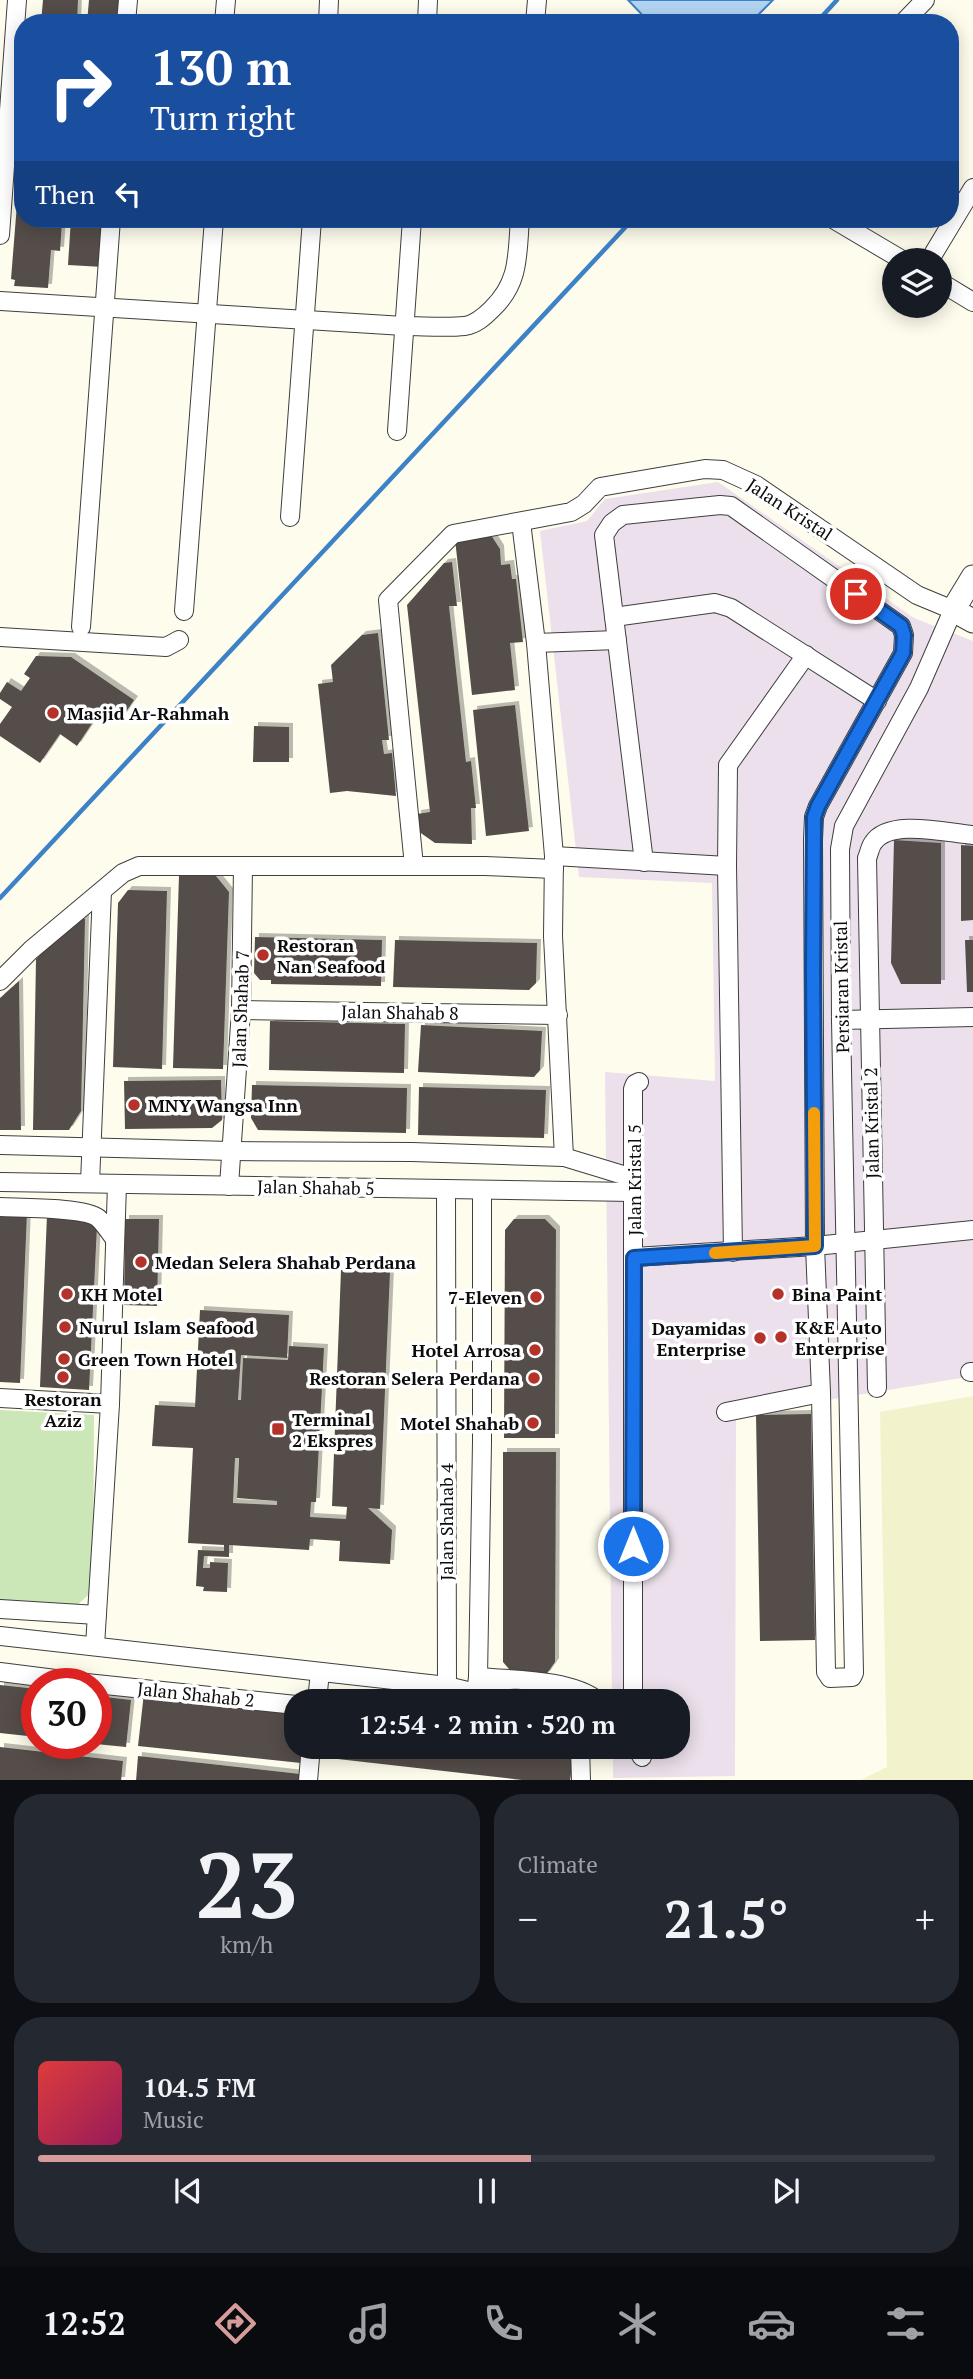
<!DOCTYPE html>
<html lang="en">
<head>
<meta charset="utf-8">
<style>
  :root { --surface:#171b24; --page:#242831; --text:#f1f3f6; --muted:#9ea1a6; --line:#363941; --accent:#d69c9b }
  body { margin:0; font-family:"PT Serif",serif; background:var(--page); color:var(--text); height:100vh; display:flex; flex-direction:column; font-size:26px; white-space:nowrap }
  * { box-sizing:border-box; margin:0 }
  p { font-size:23px; color:var(--muted) }
  .icon { flex:none; width:38px; height:38px; fill:none; stroke:currentColor; stroke-width:2; stroke-linecap:round; stroke-linejoin:round }
  .map { position:relative; height:1780px; overflow:hidden }
  .drawer { display:flex; flex-direction:column; gap:14px; padding:14px; background:#0d0f14; flex:1 }
  .drawer>* { flex:none }
  .top-card { position:absolute; left:14px; top:14px; width:945px; height:214px; border-radius:28px; box-shadow:0 4px 18px #0003; background:#1a4fa0; color:#fff; overflow:hidden }
  .fabs { position:absolute; left:882px; top:248px; display:grid; gap:14px }
  .fabs a { display:grid; place-items:center; width:70px; height:70px; border-radius:50%; background:var(--surface); box-shadow:0 4px 18px #0003; font-size:35px }
  .speed { position:absolute; left:21px; top:1668px; display:flex; gap:14px; font-size:35px; font-weight:700; text-align:center }
  .speed>* { display:grid; place-content:center; width:91px; height:91px; border-radius:50%; background:var(--surface); box-shadow:0 4px 18px #0003; line-height:1 }
  .speed .limit { border:10px solid #d22; background:#fff; color:#111 }
  .pin { position:absolute; display:grid; place-items:center; width:60px; height:60px; color:#fff; margin:-30px; border:4px solid #fff; border-radius:50%; box-shadow:0 2px 7px #0007 }
  .me { position:absolute; width:77px; margin:-38px; rotate:0deg; stroke-linejoin:round; filter:drop-shadow(0 0 5px #0008) }
  .turn { display:flex; align-items:center; gap:24px; height:147px; padding:0 21px; font-size:32px }
  .turn .icon { width:91px; height:91px; stroke-width:2.5 }
  .turn b { display:block; font-size:49px; line-height:60px }
  .then { display:flex; align-items:center; height:66px; padding:0 21px; background:#0003; gap:14px; font-size:26px }
  .big { font-size:52px; font-weight:600; line-height:1.1 }
  .drawer .card { flex:1; display:flex; flex-direction:column; justify-content:center; gap:10px; min-width:0; padding:0 24px; border-radius:28px; background:var(--page) }
  .drawer .dial { align-items:center; gap:0 }
  .dial b { font-size:91px; line-height:1 }
  .song { display:flex; align-items:center; gap:21px }
  .cover { width:84px; height:84px; border-radius:10px; background:linear-gradient(135deg,hsl(0 70% 55%),hsl(330 70% 35%)) }
  .played { height:7px; border-radius:4px; background:linear-gradient(90deg,var(--accent) 55%,var(--line) 55%) }
  .keys { display:flex; justify-content:space-around; direction:ltr }
  .heat { display:flex; justify-content:space-between; align-items:center; font-size:38px; direction:ltr }
  .drawer .tiles { flex:1; display:grid; gap:14px; grid-template-columns:1fr 1fr }
  .card:last-child { grid-column:span 2 }
  .trip { position:absolute; left:284px; top:1689px; width:406px; height:70px; border-radius:28px; background:var(--surface); box-shadow:0 4px 18px #0003; font-weight:600; line-height:70px; text-align:center }
  .tabs { display:flex; height:112px; justify-content:space-around; align-items:center; background:#090b0e; color:var(--muted) }
  .tabs .icon { width:49px; height:49px }
  .tabs .selected { color:var(--accent) }
  .tabs b { font-size:32px; color:var(--text) }
  .map>svg:first-child { display:block }
</style>
</head>
<body>
<div class="map">
<svg width="973" height="1781" viewBox="0 0 973 1781">
  <defs>
    <filter id="shadow"><feDropShadow dx="4" dy="-4" stdDeviation="0" flood-color="#0004"/></filter>
  </defs>
  <rect width="100%" height="100%" fill="#fefcec"/>
  <polygon fill="#ebe0eb" points="718,482 914,618 973,641 973,1376 736,1415 735,1776 613,1778 613,1747 677,1746 677,1701 612,1701 605,1072 715,1081 712,883 579,877 540,531 587,521 605,499"/>
  <polygon fill="#f2f3cd" points="973,1396 973,1780 861,1780 887,1767 880,1412"/>
  <polygon fill="#cbe7b7" points="0,1410 94,1415 93,1591 77,1605 0,1600"/>
  <polygon fill="#b3d5f3" stroke="#3d82c7" stroke-width="2" points="628,0 773,0 750,23 650,23"/>
  <g fill="none" stroke-linecap="round" stroke-linejoin="round">
    <g stroke="#3d82c7" stroke-width="4.5">
      <polyline points="816,23 837,0"/>
      <polyline points="0,898 633,219"/>
    </g>
  </g>
  <g fill="#544e49" fill-rule="evenodd" filter="url(#shadow)">
    <polygon points="43,0 78,0 77,23 41,23"/>
    <polygon points="89,0 127,0 125,23 87,23"/>
    <polygon points="21,154 23,154 23,219 54,219 53,221 62,222 60,251 51,250 48,288 14,286 15,280 11,279"/>
    <polygon points="71,219 106,219 103,267 68,265"/>
    <polygon points="491,535 500,549 501,565 510,564 512,579 516,579 523,642 510,643 515,690 472,695 455,539"/>
    <polygon points="452,562 457,606 449,606 466,762 471,761 476,808 471,808 472,844 435,843 418,831 417,814 430,812 407,605 444,563"/>
    <polygon points="378,633 389,740 382,740 384,754 392,753 396,796 347,791 330,793 318,684 333,682 331,665 362,635"/>
    <polygon points="36,656 71,657 134,700 121,719 103,707 77,746 60,734 40,763 0,736 0,724 12,707 0,699 0,693 7,682 21,691 30,678 24,674"/>
    <polygon points="515,705 529,831 486,836 473,710"/>
    <polygon points="254,726 289,727 289,762 253,762"/>
    <polygon points="894,840 941,843 941,984 901,984 891,963"/>
    <polygon points="961,845 973,846 973,920 961,921"/>
    <polygon points="179,875 216,876 229,892 223,1069 173,1068"/>
    <polygon points="128,890 167,891 162,1069 113,1067 118,903"/>
    <polygon points="75,919 85,919 81,1111 69,1130 33,1130 36,959"/>
    <polygon points="255,937 382,940 381,986 271,984 271,980 260,980 254,973"/>
    <polygon points="395,940 537,943 536,983 529,990 393,987"/>
    <polygon points="965,940 973,940 973,992 967,992"/>
    <polygon points="19,981 21,1130 0,1130 0,998"/>
    <polygon points="270,1021 405,1024 404,1073 269,1070"/>
    <polygon points="421,1025 542,1031 540,1070 534,1077 418,1072"/>
    <polygon points="221,1080 222,1120 212,1128 125,1129 124,1081"/>
    <polygon points="252,1085 407,1088 406,1133 258,1130 251,1118"/>
    <polygon points="419,1087 546,1090 544,1138 418,1135"/>
    <polygon points="0,1211 27,1212 20,1383 0,1382"/>
    <polygon points="47,1215 86,1216 97,1226 89,1390 40,1387"/>
    <polygon points="125,1219 159,1219 157,1306 124,1305"/>
    <polygon points="514,1219 545,1219 556,1230 555,1438 504,1438 505,1230"/>
    <path d="M341 1270 390 1272 380 1509 368 1508 392 1530 390 1564 339 1561 340 1541 310 1539 309 1550 229 1545V1557L204 1556 203 1568H210V1562L228 1563 227 1592 203 1591 204 1587 196 1586 198 1550 224 1551V1545L188 1543 193 1448 152 1446 155 1405 195 1407 200 1310 289 1315 287 1358 241 1355 238 1400H241L243 1358 288 1360 289 1346 324 1348 316 1502H311L310 1517 346 1519 347 1507 332 1506ZM235 1458H239L237 1498 277 1501V1505L233 1503Z"/>
    <polygon points="811,1414 815,1640 760,1641 756,1415"/>
    <polygon points="503,1452 556,1452 555,1662 546,1675 514,1675 503,1662"/>
    <polygon points="0,1685 37,1689 37,1737 0,1733"/>
    <polygon points="144,1693 296,1711 296,1746 303,1746 301,1763 138,1746"/>
    <polygon points="96,1696 131,1700 126,1747 96,1744"/>
    <polygon points="322,1746 570,1746 573,1756 570,1781 531,1781 320,1757"/>
    <polygon points="0,1747 123,1761 121,1781 0,1781"/>
    <polygon points="138,1756 300,1774 300,1781 136,1781"/>
  </g>
  <g fill="none" stroke-linecap="round" stroke-linejoin="round">
    <defs>
      <g id="minor">
        <polyline points="126,23 128,0"/>
        <polyline points="224,23 226,0"/>
        <polyline points="328,23 329,0"/>
        <polyline points="427,23 428,0"/>
        <polyline points="535,23 537,0"/>
        <polyline points="903,23 925,0"/>
        <polyline points="833,219 904,261"/>
        <polyline points="0,235 17,0"/>
        <polyline points="929,261 973,188"/>
        <polyline points="940,282 973,302"/>
        <path d="M0 301 404 326C424 326 445 328 465 326 476 324 484 317 492 309 520 282 517 255 520 219"/>
        <polyline points="397,431 412,219"/>
        <polyline points="290,517 312,219"/>
        <polyline points="521,522 536,643 554,856 553,936 564,1157"/>
        <polyline points="184,611 214,219"/>
        <polyline points="614,617 715,603 731,608 877,701"/>
        <polyline points="81,627 111,219"/>
        <polyline points="0,637 166,647 179,640"/>
        <polyline points="536,643 617,640"/>
        <polyline points="554,856 727,866"/>
        <polyline points="414,866 388,600 453,534 571,512 584,504 600,487 705,469 723,470 756,485 917,595 953,610 919,688 844,826 840,849 841,1020 854,1673 852,1677 830,1678 826,1672 821,1393 815,1246 813,840 814,817 818,806 903,653 904,635 901,626 731,506 720,505 623,515 612,523 604,535 644,862"/>
        <polyline points="0,981 31,950 123,873 139,866 485,866 554,869"/>
        <polyline points="241,1010 558,1015"/>
        <polyline points="841,1020 973,1017"/>
        <polyline points="0,1145 231,1151 412,1152 564,1157 633,1178"/>
        <polyline points="0,1182 633,1192"/>
        <polyline points="90,1183 102,891"/>
        <polyline points="229,1186 241,1010 243,867"/>
        <polyline points="446,1189 447,1686"/>
        <path d="M0 1207C19 1208 85 1207 98 1218 104 1223 110 1233 115 1239"/>
        <polyline points="733,1252 727,866 728,765 806,655"/>
        <polyline points="634,1257 815,1246 973,1230"/>
        <polyline points="970,1372 973,1372"/>
        <path d="M877 1388 867 858C869 854 870 847 873 843 889 818 947 833 973 835"/>
        <polyline points="0,1398 110,1404"/>
        <polyline points="726,1412 821,1393"/>
        <polyline points="0,1609 97,1615"/>
        <polyline points="0,1636 447,1686 476,1693 542,1701"/>
        <polyline points="95,1646 110,1404 117,1184"/>
        <polyline points="0,1672 95,1684"/>
        <path d="M478 1677C512 1680 571 1679 598 1701"/>
        <polyline points="96,1684 296,1705"/>
        <polyline points="476,1693 478,1677 482,1442 482,1190"/>
        <polyline points="317,1701 320,1672"/>
        <polyline points="633,1701 633,1089 635,1084 639,1082"/>
        <polyline points="580,1746 581,1781"/>
        <polyline points="635,1746 642,1757"/>
        <polyline points="308,1781 311,1746"/>
      </g>
      <polyline id="tertiary" points="973,577 953,610 973,621"/>
    </defs>
    <use href="#minor" stroke="#3f3f3f" stroke-width="20"/>
    <use href="#tertiary" stroke="#3f3f3f" stroke-width="25"/>
    <use href="#minor" stroke="#fff" stroke-width="18"/>
    <use href="#tertiary" stroke="#fff" stroke-width="23"/>
  </g>
  <g fill="none" stroke-linecap="round" stroke-linejoin="round">
    <defs>
      <polyline id="route" points="633,1546 634,1258 815,1246 813,969 814,817 818,806 903,653 904,635 901,626 856,594"/>
    </defs>
    <use href="#route" stroke="#114b97" stroke-width="18"/>
    <use href="#route" stroke="#1a73e8" stroke-width="12"/>
    <polyline stroke="#f59e0b" stroke-width="12" points="715,1253 815,1246 814,1113"/>
  </g>
  <g fill="#b5322b" stroke="#fff" stroke-width="2.5">
    <circle cx="53" cy="713" r="7"/>
    <circle cx="263" cy="955" r="7"/>
    <circle cx="134" cy="1105" r="7"/>
    <circle cx="141" cy="1262" r="7"/>
    <circle cx="67" cy="1294" r="7"/>
    <circle cx="778" cy="1294" r="7"/>
    <circle cx="536" cy="1297" r="7"/>
    <circle cx="65" cy="1327" r="7"/>
    <circle cx="781" cy="1337" r="7"/>
    <circle cx="760" cy="1338" r="7"/>
    <circle cx="535" cy="1350" r="7"/>
    <circle cx="64" cy="1359" r="7"/>
    <circle cx="63" cy="1377" r="7"/>
    <circle cx="534" cy="1378" r="7"/>
    <circle cx="533" cy="1423" r="7"/>
    <rect x="271" y="1422" width="14" height="14" rx="3.5"/>
  </g>
  <g text-anchor="middle" dominant-baseline="central" stroke-width="7" stroke-linejoin="round" paint-order="stroke">
    <g font-size="18" fill="#0c0c0c" stroke="#fff">
      <text transform="translate(790 509) rotate(33)">Jalan Kristal</text>
      <text transform="translate(841 987) rotate(-91)">Persiaran Kristal</text>
      <text transform="translate(240 1009) rotate(-88)">Jalan Shahab 7</text>
      <text transform="translate(400 1012) rotate(1)">Jalan Shahab 8</text>
      <text transform="translate(871 1123) rotate(-91)">Jalan Kristal 2</text>
      <text transform="translate(634 1180) rotate(-90)">Jalan Kristal 5</text>
      <text transform="translate(316 1187) rotate(1)">Jalan Shahab 5</text>
      <text transform="translate(446 1522) rotate(-90)">Jalan Shahab 4</text>
      <text transform="translate(196 1694) rotate(6)">Jalan Shahab 2</text>
    </g>
    <g font-size="18" font-weight="bold" fill="#0c0c0c" stroke="#fff" text-anchor="start">
      <text x="67" y="713">Masjid Ar-Rahmah</text>
      <text x="277" y="945">Restoran<tspan x="277" dy="21">Nan Seafood</tspan></text>
      <text x="148" y="1105">MNY Wangsa Inn</text>
      <text x="155" y="1262">Medan Selera Shahab Perdana</text>
      <text x="81" y="1294">KH Motel</text>
      <text x="792" y="1294">Bina Paint</text>
      <text x="522" y="1297" text-anchor="end">7-Eleven</text>
      <text x="79" y="1327">Nurul Islam Seafood</text>
      <text x="795" y="1327">K&amp;E Auto<tspan x="795" dy="21">Enterprise</tspan></text>
      <text x="746" y="1328" text-anchor="end">Dayamidas<tspan x="746" dy="21">Enterprise</tspan></text>
      <text x="521" y="1350" text-anchor="end">Hotel Arrosa</text>
      <text x="78" y="1359">Green Town Hotel</text>
      <text x="520" y="1378" text-anchor="end">Restoran Selera Perdana</text>
      <text x="63" y="1399" text-anchor="middle">Restoran<tspan x="63" dy="21">Aziz</tspan></text>
      <text x="292" y="1419">Terminal<tspan x="292" dy="21">2 Ekspres</tspan></text>
      <text x="519" y="1423" text-anchor="end">Motel Shahab</text>
    </g>
  </g>
</svg>
<div class="fabs">
<a><svg class="icon" aria-label="layers" viewBox="0 0 24 24"><path d="M12 4l9 5-9 5-9-5zM3 14l9 5 9-5"/></svg></a>
</div>
<div class="speed"><div class="limit">30</div></div>
<div class="pin" style="left:856px;top:594px;background:#d93025"><svg class="icon" aria-label="arrive" viewBox="0 0 24 24"><path d="M6 21V4h12l-3 4 3 4H6"/></svg></div>
<svg class="me" style="left:633px;top:1546px" viewBox="-20 -20 40 40"><circle r="17" fill="#1a73e8" stroke="#fff" stroke-width="3"/><path d="M0-11L8 9 0 5-8 9z" fill="#fff"/></svg>
<div class="trip">12:54 · 2 min · 520 m</div>
<div class="top-card">
<div class="turn"><svg class="icon" aria-label="right" viewBox="0 0 24 24"><path d="M7 20v-9h11M14 6l5 5-5 5"/></svg><div><b>130 m</b>Turn right</div></div>
<div class="then">Then<svg class="icon" aria-label="left" viewBox="0 0 24 24"><path d="M17 20v-9H6M10 6l-5 5 5 5"/></svg></div>
</div>
</div>
<section class="drawer">
<div class="tiles">
<div class="card dial"><b>23</b><p>km/h</p></div>
<div class="card"><p>Climate</p>
<div class="heat"><a>−</a><b class="big">21.5°</b><a>+</a></div>
</div>
<div class="card">
<div class="song"><i class="cover"></i><div><b>104.5 FM</b><p>Music</p></div></div>
<div class="played"></div>
<div class="keys"><svg class="icon" aria-label="previous" viewBox="0 0 24 24"><path d="M18 5L8 12l10 7zM5 5v14"/></svg><svg class="icon" aria-label="pause" viewBox="0 0 24 24"><path d="M8 5v14M16 5v14"/></svg><svg class="icon" aria-label="next" viewBox="0 0 24 24"><path d="M6 5l10 7-10 7zM19 5v14"/></svg></div>
</div>
</div>
</section>
<nav class="tabs">
<b>12:52</b>
<svg class="icon selected" aria-label="directions" viewBox="0 0 24 24"><path d="M12 3l9 9-9 9-9-9zM9 14v-3h6M13 9l2 2-2 2"/></svg>
<svg class="icon" aria-label="music" viewBox="0 0 24 24"><path d="M9 18V5l10-2v13"/><circle cx="6" cy="18" r="3"/><circle cx="16" cy="16" r="3"/></svg>
<svg class="icon" aria-label="phone" viewBox="0 0 24 24"><path d="M5 4h4l2 5-3 2q2 4 5 5l2-3 5 2v4C11 20 4 13 5 4z"/></svg>
<svg class="icon" aria-label="climate" viewBox="0 0 24 24"><path d="M12 3v18M4 7l16 10M4 17L20 7"/></svg>
<svg class="icon" aria-label="car" viewBox="0 0 24 24"><path d="M5 17H2v-5l4-1 3-4h7l3 4 3 1v5h-3M9 17h6M6 11h13"/><circle cx="7" cy="17" r="2"/><circle cx="17" cy="17" r="2"/></svg>
<svg class="icon" aria-label="filters" viewBox="0 0 24 24"><path d="M4 7h16M4 17h16"/><circle cx="9" cy="7" r="2"/><circle cx="15" cy="17" r="2"/></svg>
</nav>
</body>
</html>
